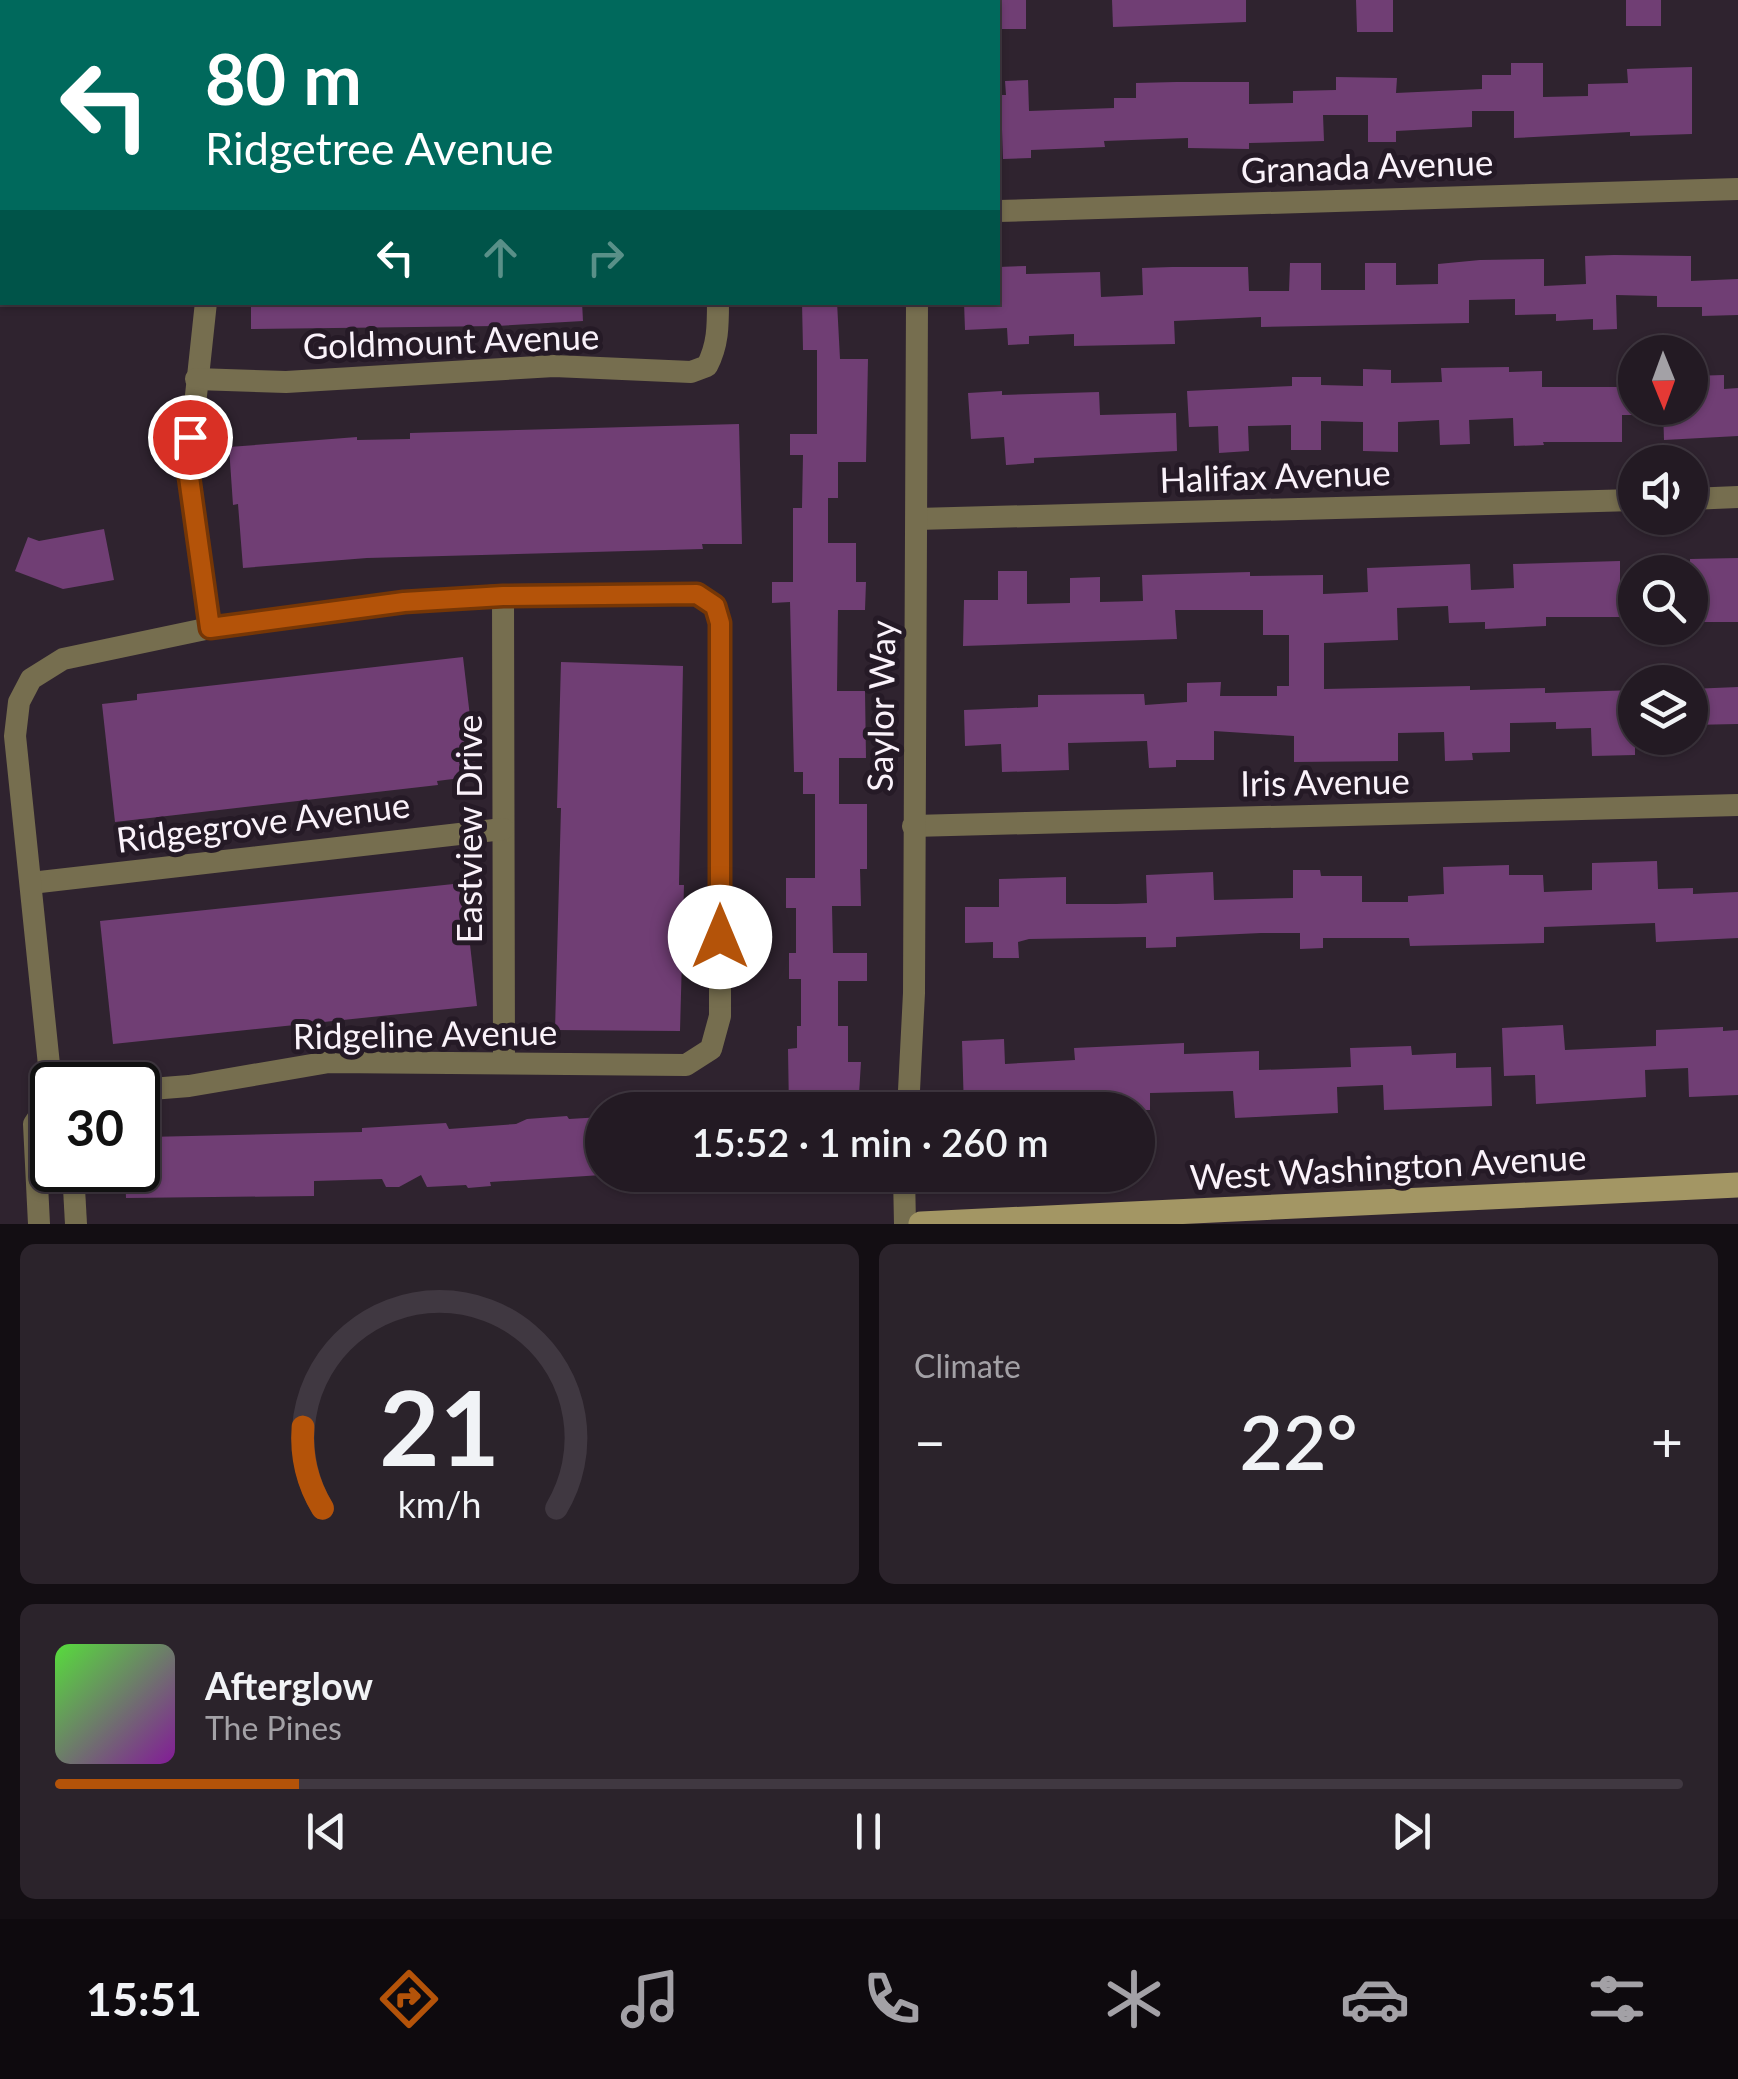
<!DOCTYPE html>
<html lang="en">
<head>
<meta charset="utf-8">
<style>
  :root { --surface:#231a23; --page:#2b232b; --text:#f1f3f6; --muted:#a3a1a6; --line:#403841; --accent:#b45309 }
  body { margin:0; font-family:Lato,sans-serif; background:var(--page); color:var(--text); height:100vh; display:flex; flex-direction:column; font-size:38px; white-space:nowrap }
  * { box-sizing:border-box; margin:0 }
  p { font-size:32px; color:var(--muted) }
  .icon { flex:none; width:55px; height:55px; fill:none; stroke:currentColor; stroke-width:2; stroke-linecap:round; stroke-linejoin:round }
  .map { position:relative; height:1224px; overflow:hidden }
  .details { display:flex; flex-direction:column; gap:20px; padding:20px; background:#130e13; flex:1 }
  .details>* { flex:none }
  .hud { position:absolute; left:0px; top:0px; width:1000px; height:305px; box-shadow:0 2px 8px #0004,0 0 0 2px var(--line); background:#00695c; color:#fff; overflow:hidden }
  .needle { width:65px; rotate:179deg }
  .tools { position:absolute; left:1618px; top:335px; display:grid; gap:20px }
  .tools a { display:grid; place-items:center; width:90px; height:90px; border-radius:50%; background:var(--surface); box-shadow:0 2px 8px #0004,0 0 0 2px var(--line); font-size:50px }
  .speed { position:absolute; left:30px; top:1062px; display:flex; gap:20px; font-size:50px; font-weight:700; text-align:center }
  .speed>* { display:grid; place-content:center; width:130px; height:130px; border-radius:50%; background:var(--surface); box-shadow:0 2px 8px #0004,0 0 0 2px var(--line); line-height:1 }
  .speed .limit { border:5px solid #111; border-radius:15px; background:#fff; color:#111 }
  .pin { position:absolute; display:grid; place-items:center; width:85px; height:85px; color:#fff; margin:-42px; border:5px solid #fff; border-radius:50%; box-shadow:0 2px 10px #0007 }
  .me { position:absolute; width:110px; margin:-55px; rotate:0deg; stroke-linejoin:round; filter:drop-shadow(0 0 8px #0008) }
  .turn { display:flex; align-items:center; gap:35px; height:210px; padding:0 40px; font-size:45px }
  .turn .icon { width:130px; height:130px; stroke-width:2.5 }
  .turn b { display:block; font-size:70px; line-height:85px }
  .lanes { display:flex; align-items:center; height:95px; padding:0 40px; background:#0003; justify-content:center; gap:50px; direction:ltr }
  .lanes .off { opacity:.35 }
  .big { font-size:75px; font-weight:600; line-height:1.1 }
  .details .tile { flex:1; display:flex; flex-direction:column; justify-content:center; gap:15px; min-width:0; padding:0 35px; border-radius:15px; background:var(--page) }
  .details .dial { align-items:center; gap:0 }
  .dial svg { height:260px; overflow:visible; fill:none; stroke:var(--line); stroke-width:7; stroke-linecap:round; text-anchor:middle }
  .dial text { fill:var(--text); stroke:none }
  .song { display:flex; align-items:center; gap:30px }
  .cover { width:120px; height:120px; border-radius:15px; background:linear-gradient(135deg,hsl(110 70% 55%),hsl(290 70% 35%)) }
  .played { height:10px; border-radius:5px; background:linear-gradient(90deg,var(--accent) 15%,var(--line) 15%) }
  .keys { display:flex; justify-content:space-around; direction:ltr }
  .heat { display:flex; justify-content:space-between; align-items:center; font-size:55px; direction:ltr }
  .details .tiles { flex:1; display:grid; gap:20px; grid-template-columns:1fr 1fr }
  .tile:last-child { grid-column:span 2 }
  .trip { position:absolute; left:585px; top:1092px; width:570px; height:100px; border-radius:50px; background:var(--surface); box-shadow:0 2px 8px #0004,0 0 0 2px var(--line); font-weight:600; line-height:100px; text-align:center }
  .tabs { display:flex; height:160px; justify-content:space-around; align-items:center; background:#0e0a0e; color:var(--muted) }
  .tabs .icon { width:70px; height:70px }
  .tabs .selected { color:var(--accent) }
  .tabs b { font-size:45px; color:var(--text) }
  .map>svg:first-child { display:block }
</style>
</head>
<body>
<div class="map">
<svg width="1738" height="1224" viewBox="0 0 1738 1224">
  <rect width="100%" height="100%" fill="#2f232f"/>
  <g fill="#703e74">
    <rect x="998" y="0" width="28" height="29"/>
    <polygon points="1112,0 1246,0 1246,22 1113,27"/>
    <polygon points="1356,0 1393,0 1393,32 1357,32"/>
    <rect x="1626" y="0" width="35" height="26"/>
    <polygon points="1511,63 1543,63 1543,97 1588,96 1588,84 1628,83 1627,69 1692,67 1692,134 1630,136 1630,132 1514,138 1514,111 1472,111 1472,127 1396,131 1396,142 1368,142 1368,115 1323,115 1324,141 1249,143 1249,149 1188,148 1188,138 1104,141 1105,147 1031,150 1031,158 1003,159 1002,130 998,130 998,95 1006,95 1005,81 1028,80 1029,111 1114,108 1114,98 1136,98 1136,83 1176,82 1249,82 1249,104 1293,103 1293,91 1336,90 1336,77 1397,78 1396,93 1482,89 1482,75 1511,75"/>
    <polygon points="1614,255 1691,256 1691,281 1738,279 1738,315 1702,316 1702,307 1657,307 1657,296 1616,295 1617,329 1593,330 1593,319 1556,321 1556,314 1515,315 1515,299 1469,300 1469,323 1261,327 1261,317 1174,321 1175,344 1074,346 1074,334 1029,336 1029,344 1008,345 1007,328 965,330 964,302 998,302 998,267 1026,266 1026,274 1100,272 1101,297 1143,295 1142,268 1172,267 1248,267 1249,291 1289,291 1290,263 1321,263 1321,290 1365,290 1365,263 1396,263 1396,285 1438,284 1438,264 1480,260 1544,259 1544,286 1586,284 1585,256"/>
    <polygon points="251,302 582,302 583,321 497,326 251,329"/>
    <polygon points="802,302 837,302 840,359 868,359 866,462 838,462 838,498 828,498 828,543 856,543 856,582 866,582 865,610 838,610 837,691 865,691 866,758 839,758 839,804 867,804 867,869 860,869 861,906 832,906 833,953 867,953 867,981 838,981 838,1026 848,1026 848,1062 861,1062 858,1110 789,1110 788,1049 797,1048 797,1026 801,1026 801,979 789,979 789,953 796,953 796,908 786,908 786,878 815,878 815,794 803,794 803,772 794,772 790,602 772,603 772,582 793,582 793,508 802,508 803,455 790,455 790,434 817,434 817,350 803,350"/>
    <polygon points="1509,367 1509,372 1542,371 1542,387 1635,387 1635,415 1622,415 1622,442 1543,442 1544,445 1514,446 1513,418 1469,420 1470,444 1440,445 1439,420 1398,422 1398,452 1363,451 1363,422 1321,421 1321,450 1291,450 1291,425 1248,426 1249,451 1219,453 1218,426 1189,427 1187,391 1292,386 1292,377 1321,377 1321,385 1363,386 1363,369 1391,370 1391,383 1442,382 1441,368"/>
    <polygon points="1724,375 1724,389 1738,388 1738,436 1664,440 1663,408 1690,408 1690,376"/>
    <polygon points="1002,391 1002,395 1099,392 1100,415 1176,413 1177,451 1034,458 1034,463 1006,465 1004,437 971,439 968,393"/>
    <polygon points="739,424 742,544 702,544 703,549 367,558 243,568 238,504 233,505 229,447 357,437 357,440 410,439 410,433"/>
    <polygon points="104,529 114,580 63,589 15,571 28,537 39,541"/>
    <polygon points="1738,558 1738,622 1690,622 1690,559"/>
    <polygon points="1620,561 1620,587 1635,587 1635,617 1546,617 1546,626 1485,629 1485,622 1449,623 1448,606 1397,608 1398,640 1324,643 1324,689 1470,686 1470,690 1545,688 1545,693 1635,690 1635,755 1592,756 1591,728 1556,729 1556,722 1510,723 1510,752 1472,753 1473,760 1445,761 1444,732 1398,733 1398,761 1294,762 1294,736 1214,731 1214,760 1176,760 1176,767 1149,768 1147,741 1068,743 1069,770 1040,771 1002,772 1001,744 965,746 964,710 1038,707 1038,695 1144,694 1145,705 1187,702 1187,683 1221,682 1220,696 1277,696 1277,686 1289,686 1289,635 1263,635 1263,610 1175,610 1177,639 963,646 964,600 998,600 998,571 1027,571 1027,604 1070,603 1070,578 1100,577 1100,602 1143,601 1142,575 1250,572 1250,576 1323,575 1323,594 1368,592 1367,568 1470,564 1471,590 1514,588 1513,564"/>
    <polygon points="463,657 477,776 437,781 438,785 115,822 102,704 137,700 137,694"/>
    <polygon points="561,662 683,666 679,885 684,885 680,1031 555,1030 561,808 557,808"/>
    <polygon points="1738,687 1738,724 1690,725 1690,689"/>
    <polygon points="1657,861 1658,889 1693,888 1693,894 1738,892 1738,938 1656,942 1655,923 1544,927 1544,943 1410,946 1409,938 1323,938 1323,948 1300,949 1300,933 1261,933 1176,937 1176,947 1146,948 1146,937 1029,939 1018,942 1019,958 993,958 993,942 965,943 965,907 999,907 999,879 1066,877 1066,904 1116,904 1147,903 1146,875 1213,872 1214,900 1293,898 1293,870 1320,870 1321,876 1362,876 1362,902 1408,902 1408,896 1444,894 1443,867 1509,865 1509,875 1543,875 1544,892 1592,890 1592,863"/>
    <polygon points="463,883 477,1006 113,1044 100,921"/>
    <polygon points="1563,1025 1565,1050 1656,1046 1656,1030 1723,1027 1723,1031 1738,1030 1738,1095 1689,1097 1688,1068 1645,1070 1646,1097 1536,1104 1535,1075 1504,1076 1502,1028"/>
    <polygon points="1004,1039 1005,1064 1075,1060 1074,1048 1184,1043 1184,1054 1259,1051 1259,1070 1351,1067 1350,1048 1411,1046 1412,1055 1456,1053 1456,1068 1491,1067 1492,1106 1384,1110 1383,1085 1337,1087 1338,1113 1235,1118 1233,1091 1150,1093 1150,1110 1074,1110 1074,1099 1006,1102 1006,1110 964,1110 962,1041"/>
    <polygon points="567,1116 569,1119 602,1117 602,1175 490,1182 491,1186 468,1188 466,1185 427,1187 421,1175 399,1187 386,1187 382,1179 314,1181 314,1196 126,1198 125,1170 138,1170 138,1142 147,1142 147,1137 362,1132 362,1128 446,1123 449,1129 516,1124 527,1119"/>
  </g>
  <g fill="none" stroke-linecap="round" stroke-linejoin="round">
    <g stroke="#766e4f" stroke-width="22">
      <polyline points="209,0 209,2"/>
      <polyline points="908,0 908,2"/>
      <polyline points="998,211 1738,189"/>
      <polyline points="206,302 188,470 210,628"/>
      <path d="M196 379 286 382 554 366 691 372 707 366C718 345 718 326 718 302"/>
      <polyline points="1690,499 1738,497"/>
      <polyline points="917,519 1635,500"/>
      <polyline points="503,595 504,1063"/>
      <polyline points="913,826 1738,805"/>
      <polyline points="31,883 503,829"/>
      <polyline points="52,1094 15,736 19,702 31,679 63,659 210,628 404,602 503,595 697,594 715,606 720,623 720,1016 711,1049 686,1065 329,1062 189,1086 138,1090"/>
      <polyline points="908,1110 914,993 917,302"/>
      <polyline points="73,1170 76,1224"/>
      <polyline points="904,1175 905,1224"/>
      <polyline points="39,1224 34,1124 52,1097"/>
    </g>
    <polyline stroke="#a39664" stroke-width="25" points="921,1224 1738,1185"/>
  </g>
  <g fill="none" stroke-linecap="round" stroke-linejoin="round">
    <defs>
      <polyline id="route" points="190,437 188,470 210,628 404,602 503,596 697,594 715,606 720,623 720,937"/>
    </defs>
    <use href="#route" stroke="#753606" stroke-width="25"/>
    <use href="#route" stroke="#b45309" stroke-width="18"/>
  </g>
  <g text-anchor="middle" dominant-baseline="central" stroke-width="10" stroke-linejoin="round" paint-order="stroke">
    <g font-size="35" fill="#faf2fa" stroke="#251a26">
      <text transform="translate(1367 165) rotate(-2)">Granada Avenue</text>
      <text transform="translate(451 340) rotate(-2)">Goldmount Avenue</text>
      <text transform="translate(1275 475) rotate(-2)">Halifax Avenue</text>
      <text transform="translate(880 706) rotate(-89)">Saylor Way</text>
      <text transform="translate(1325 781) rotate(-1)">Iris Avenue</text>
      <text transform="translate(263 821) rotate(-7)">Ridgegrove Avenue</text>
      <text transform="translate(468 829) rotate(-90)">Eastview Drive</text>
      <text transform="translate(425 1033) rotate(-1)">Ridgeline Avenue</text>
      <text transform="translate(1388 1166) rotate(-3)">West Washington Avenue</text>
    </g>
  </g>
</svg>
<div class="tools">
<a><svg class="needle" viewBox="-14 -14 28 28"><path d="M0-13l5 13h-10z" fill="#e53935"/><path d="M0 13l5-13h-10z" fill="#a3a1a6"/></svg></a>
<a><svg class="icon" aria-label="sound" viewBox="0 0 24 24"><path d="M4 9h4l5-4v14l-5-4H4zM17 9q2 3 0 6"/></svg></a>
<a><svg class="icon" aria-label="search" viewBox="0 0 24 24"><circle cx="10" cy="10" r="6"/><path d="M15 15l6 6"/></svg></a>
<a><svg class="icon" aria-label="layers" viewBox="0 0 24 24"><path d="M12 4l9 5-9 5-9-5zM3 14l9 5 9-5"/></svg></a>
</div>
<div class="speed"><div class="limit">30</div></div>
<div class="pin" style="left:190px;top:437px;background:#d93025"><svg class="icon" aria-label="arrive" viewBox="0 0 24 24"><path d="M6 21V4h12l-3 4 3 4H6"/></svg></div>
<svg class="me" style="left:720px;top:937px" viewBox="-20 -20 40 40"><circle r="19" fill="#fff"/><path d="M0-13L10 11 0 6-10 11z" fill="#b45309"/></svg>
<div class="trip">15:52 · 1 min · 260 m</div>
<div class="hud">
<div class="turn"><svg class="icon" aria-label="left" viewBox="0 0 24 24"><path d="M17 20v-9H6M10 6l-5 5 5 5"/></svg><div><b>80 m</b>Ridgetree Avenue</div></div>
<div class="lanes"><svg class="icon" aria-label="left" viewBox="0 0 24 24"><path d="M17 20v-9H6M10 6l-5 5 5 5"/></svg><svg class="icon off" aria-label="ahead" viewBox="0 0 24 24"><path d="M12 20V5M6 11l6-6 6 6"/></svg><svg class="icon off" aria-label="right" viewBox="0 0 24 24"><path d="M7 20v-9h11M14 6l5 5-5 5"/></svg></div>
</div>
</div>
<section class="details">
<div class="tiles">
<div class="tile dial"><svg viewBox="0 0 100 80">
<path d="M14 69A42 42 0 1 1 86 69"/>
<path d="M14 69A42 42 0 0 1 8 44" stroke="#b45309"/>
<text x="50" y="56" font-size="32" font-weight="700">21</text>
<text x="50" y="72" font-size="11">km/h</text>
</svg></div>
<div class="tile"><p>Climate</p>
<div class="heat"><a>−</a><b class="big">22°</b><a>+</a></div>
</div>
<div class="tile">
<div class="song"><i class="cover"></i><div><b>Afterglow</b><p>The Pines</p></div></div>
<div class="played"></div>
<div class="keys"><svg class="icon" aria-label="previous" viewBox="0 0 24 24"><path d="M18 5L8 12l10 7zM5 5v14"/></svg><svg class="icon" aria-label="pause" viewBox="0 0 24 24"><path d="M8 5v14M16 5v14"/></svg><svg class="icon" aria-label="next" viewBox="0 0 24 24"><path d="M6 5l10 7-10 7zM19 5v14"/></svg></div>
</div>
</div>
</section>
<nav class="tabs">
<b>15:51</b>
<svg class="icon selected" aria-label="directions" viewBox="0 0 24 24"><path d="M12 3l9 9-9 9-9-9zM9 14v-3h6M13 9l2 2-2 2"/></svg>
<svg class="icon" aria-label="music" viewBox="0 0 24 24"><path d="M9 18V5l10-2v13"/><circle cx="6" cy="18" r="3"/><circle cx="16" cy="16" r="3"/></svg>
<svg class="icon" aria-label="phone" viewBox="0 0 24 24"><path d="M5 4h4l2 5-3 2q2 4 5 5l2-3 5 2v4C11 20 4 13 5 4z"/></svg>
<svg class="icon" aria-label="climate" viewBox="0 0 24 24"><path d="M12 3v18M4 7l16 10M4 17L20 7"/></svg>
<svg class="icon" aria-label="car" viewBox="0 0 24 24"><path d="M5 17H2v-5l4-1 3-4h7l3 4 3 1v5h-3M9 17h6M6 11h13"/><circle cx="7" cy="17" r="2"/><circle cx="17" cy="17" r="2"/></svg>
<svg class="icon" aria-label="filters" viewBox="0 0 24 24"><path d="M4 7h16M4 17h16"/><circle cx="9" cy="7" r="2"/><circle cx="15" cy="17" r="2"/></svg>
</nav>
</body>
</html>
